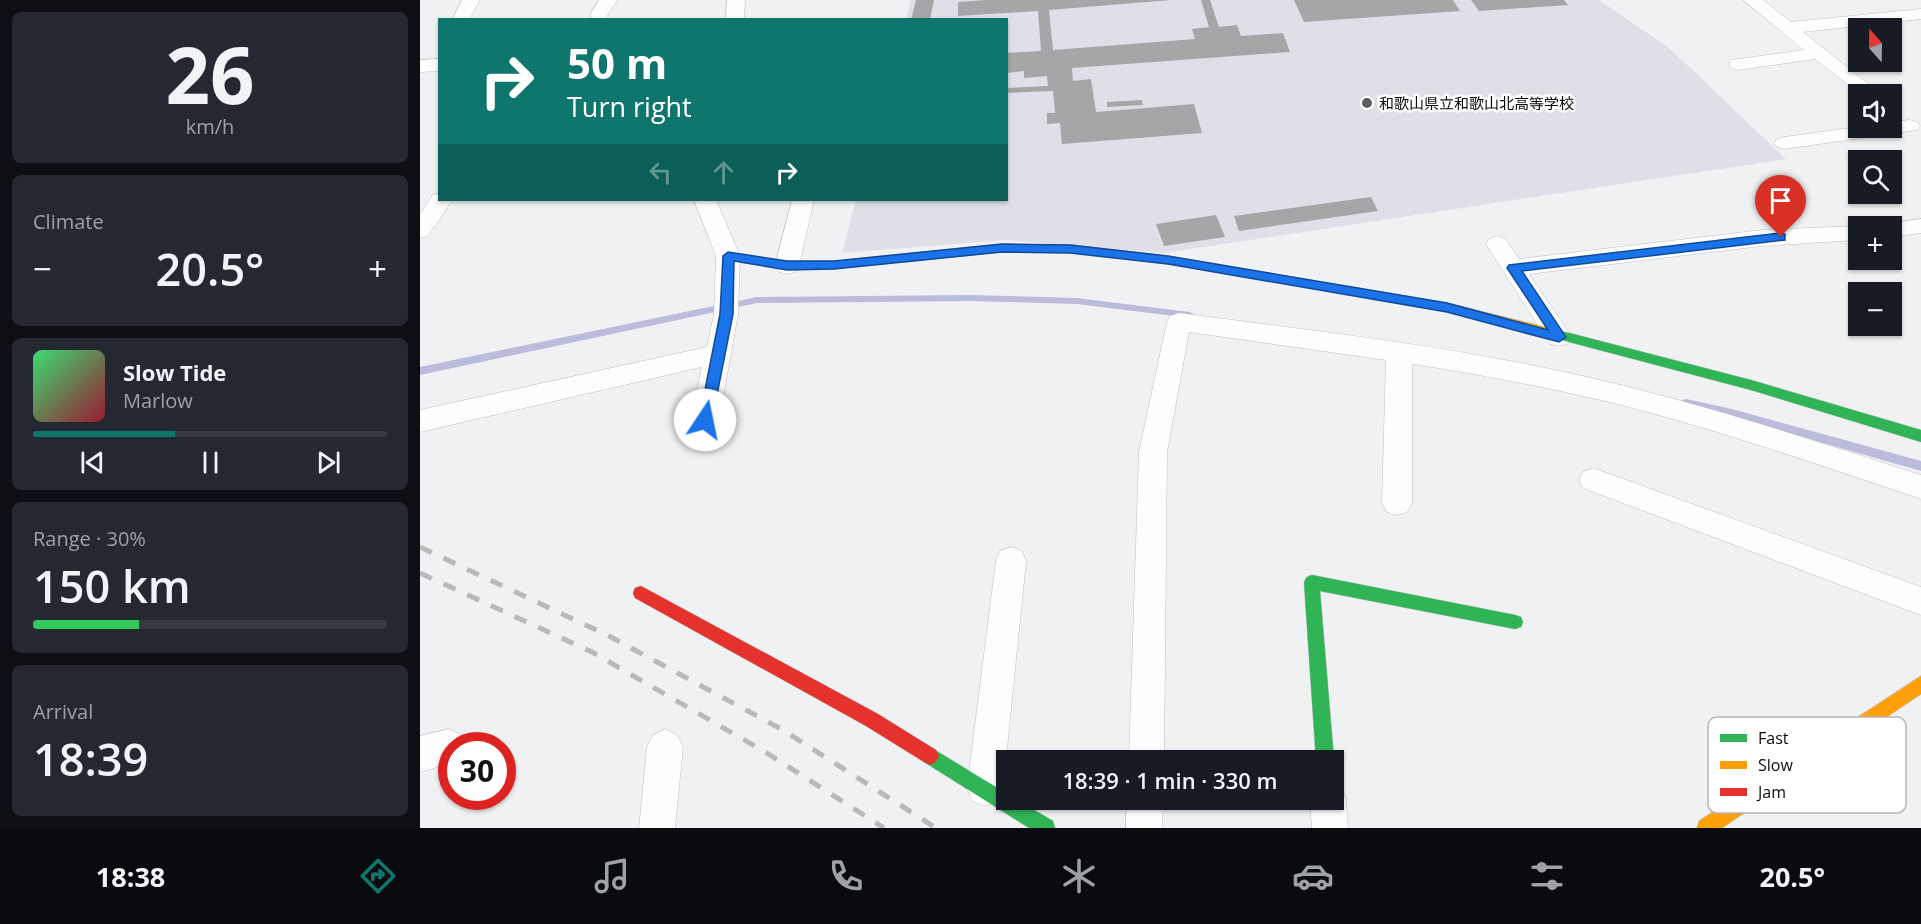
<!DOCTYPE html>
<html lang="en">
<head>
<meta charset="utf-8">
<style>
  :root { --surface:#171b24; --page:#242831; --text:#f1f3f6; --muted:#9ea1a6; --line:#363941; --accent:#0f766e }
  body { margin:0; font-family:"Open Sans","Noto Sans JP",sans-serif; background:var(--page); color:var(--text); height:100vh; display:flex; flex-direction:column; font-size:22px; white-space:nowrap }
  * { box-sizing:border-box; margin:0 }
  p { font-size:20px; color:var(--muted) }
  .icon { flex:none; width:33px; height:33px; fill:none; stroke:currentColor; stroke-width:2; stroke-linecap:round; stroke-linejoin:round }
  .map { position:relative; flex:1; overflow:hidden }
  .side { display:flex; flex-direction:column; gap:12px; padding:12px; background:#0d0f14; width:420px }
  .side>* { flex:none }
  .hud { position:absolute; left:18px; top:18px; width:570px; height:183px; border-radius:0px; box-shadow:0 2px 4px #0004; background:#0f766e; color:#fff; overflow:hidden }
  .needle { width:39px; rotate:340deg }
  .fabs { position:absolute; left:1428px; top:18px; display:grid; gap:12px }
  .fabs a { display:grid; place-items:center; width:54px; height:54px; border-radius:0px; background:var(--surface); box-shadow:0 2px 4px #0004; font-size:30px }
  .speed { position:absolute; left:18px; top:732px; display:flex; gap:12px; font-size:30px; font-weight:700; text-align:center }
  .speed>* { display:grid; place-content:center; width:78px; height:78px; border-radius:50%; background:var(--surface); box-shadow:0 2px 4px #0004; line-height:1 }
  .speed .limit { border:9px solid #d22; background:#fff; color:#111 }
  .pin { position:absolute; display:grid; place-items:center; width:51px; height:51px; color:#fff; margin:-62px -26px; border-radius:50% 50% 50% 0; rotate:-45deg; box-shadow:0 0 6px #0007 }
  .pin .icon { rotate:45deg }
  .me { position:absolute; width:66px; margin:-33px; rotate:11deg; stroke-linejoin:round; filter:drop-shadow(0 0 4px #0008) }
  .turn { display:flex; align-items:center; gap:21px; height:126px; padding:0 30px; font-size:27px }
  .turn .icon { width:78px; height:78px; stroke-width:2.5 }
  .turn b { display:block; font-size:42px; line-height:51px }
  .lanes { display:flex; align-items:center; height:57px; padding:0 30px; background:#0003; justify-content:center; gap:30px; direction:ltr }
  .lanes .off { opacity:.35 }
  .big { font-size:45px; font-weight:600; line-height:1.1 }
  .side .tile { flex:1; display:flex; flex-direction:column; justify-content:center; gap:9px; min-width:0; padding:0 21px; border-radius:9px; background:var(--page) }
  .side .dial { align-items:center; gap:0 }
  .dial b { font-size:78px; line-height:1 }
  .song { display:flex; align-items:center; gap:18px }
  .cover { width:72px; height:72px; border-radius:9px; background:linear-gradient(135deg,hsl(140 70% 55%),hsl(350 70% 35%)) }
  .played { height:6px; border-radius:3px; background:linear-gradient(90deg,var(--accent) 40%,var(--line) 40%) }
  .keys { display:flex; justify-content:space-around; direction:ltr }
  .heat { display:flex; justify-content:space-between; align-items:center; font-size:33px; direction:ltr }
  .charge { height:9px; border-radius:4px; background:linear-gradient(90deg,#34c759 30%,var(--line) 0) }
  .trip { position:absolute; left:576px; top:750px; width:348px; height:60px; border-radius:0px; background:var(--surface); box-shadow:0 2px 4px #0004; font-weight:600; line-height:60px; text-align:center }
  .tabs { display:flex; height:96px; justify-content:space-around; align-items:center; background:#090b0e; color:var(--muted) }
  .tabs .icon { width:42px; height:42px }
  .tabs .active { color:var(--accent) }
  .tabs b { font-size:27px; color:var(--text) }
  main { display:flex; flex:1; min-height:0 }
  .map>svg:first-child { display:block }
</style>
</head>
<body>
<main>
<section class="side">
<div class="tile dial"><b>26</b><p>km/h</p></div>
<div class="tile"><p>Climate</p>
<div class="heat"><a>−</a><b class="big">20.5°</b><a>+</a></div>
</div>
<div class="tile">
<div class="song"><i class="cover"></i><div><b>Slow Tide</b><p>Marlow</p></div></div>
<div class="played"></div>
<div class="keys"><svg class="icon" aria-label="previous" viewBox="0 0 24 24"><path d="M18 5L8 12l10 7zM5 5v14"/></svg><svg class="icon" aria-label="pause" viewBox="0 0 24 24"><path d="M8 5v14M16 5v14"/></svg><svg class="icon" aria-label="next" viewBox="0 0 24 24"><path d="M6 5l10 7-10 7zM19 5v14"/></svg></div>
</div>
<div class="tile"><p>Range · 30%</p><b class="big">150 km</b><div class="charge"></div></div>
<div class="tile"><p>Arrival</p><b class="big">18:39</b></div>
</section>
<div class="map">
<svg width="1501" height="828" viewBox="0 0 1501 828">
  <rect width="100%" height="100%" fill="#f0f1f3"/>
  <polygon fill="#dfe0e7" points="491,0 1179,0 1249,48 1366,159 744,253 586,240 422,253 436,200 586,200 586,20 486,19"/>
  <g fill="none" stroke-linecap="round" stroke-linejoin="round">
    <g fill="#b9bcda" fill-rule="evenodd">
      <polygon points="550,295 657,298 770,312 775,315 770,318 657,304 550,301 337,303 0,375 0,367 337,297"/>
      <polygon points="1266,399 1312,409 1501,461 1501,471 1312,417 1262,406 1261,403 1262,400"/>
    </g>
  </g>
  <g fill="#a6a6a8">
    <polygon points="496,0 514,0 510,20 491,20"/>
    <polygon points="566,0 751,0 629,10 633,50 775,39 772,29 789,27 781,0 790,0 799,27 817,25 821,36 863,33 870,52 652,68 653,81 671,79 676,112 774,104 782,133 642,144 640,123 627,124 627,113 635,113 633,91 586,93 586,88 628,86 627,76 604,78 604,71 586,73 586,53 621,51 618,11 538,16 538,2"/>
    <polygon points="874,0 1033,0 1040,11 884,22"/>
    <polygon points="1051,0 1144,0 1148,5 1059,11"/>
    <polygon points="722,100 723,105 687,107 687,102"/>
    <polygon points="951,197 958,211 819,231 814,216"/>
    <polygon points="796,215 805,237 744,246 736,224"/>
  </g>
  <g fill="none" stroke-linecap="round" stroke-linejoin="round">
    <defs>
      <g id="street">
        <polygon points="42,0 60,0 49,20 32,20"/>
        <polygon points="179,0 197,0 185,19 173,19 170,15"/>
        <polygon points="307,0 325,0 324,20 306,20"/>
        <polygon points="1323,0 1343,0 1371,22 1501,9 1501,19 1383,32 1461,94 1440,94 1395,59 1318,70 1311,68 1309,64 1311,60 1384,50"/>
        <polygon points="20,59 20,71 0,72 0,60"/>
        <polygon points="1490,120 1497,122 1500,126 1497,130 1364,149 1357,147 1354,143 1357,139 1364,137 1438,127 1472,128 1472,122"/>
        <polygon points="20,193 20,200 32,200 8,236 0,238 0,214 13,195"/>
        <polygon points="274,200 296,200 320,256 318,314 299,420 295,428 285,431 275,428 271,420 282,367 0,432 0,410 287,347 294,314 296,256"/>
        <polygon points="372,200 394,200 379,266 375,272 367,274 359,272 355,266"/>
        <polygon points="1501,219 1501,233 1472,237 1472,226 1463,226 1472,223"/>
        <polygon points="1438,226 1442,226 1438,226 1438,240 1342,246 1109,274 1152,337 1148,344 1139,346 1130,344 1066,244 1069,239 1077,236 1085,239 1099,259 1342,230"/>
        <path d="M759 313C886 330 1014 344 1140 371 1263 397 1382 437 1501 475V499C1399 465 1297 429 1193 403 1126 387 1059 374 992 364V503L987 512 977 515 967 512 962 503 966 360 769 332 747 452 744 760H709L719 452 747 322 750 316Z"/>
        <polygon points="1173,468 1501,587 1501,615 1163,488 1159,480 1163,472"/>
        <polygon points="591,547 602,551 606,561 583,788 578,801 565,806 552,801 547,788 576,561 580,551"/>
        <polygon points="29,729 41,735 46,746 32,746 32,763 0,772 0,736"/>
        <polygon points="245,729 257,735 263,747 255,828 219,828 227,747 233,735"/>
        <polygon points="914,784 921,787 926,800 928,828 892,828 890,800 914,800"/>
        <polygon points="707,800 743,800 742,828 706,828"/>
      </g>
      <g id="fast">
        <polygon points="1134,329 1331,380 1501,430 1501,442 1331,390 1130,337 1128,334"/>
        <polygon points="892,575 1095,615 1101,617 1103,622 1101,627 1095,629 900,591 914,760 896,760 884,582 887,577"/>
        <polygon points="510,747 586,793 586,800 597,800 633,821 635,828 609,828 504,762 501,756 504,750"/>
      </g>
      <g id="slow">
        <polygon points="654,245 748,256 1027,303 1134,329 1140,334 1134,339 1027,311 748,264 650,252 648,249"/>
        <polygon points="1501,676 1501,694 1302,828 1277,828 1279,821"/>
      </g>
      <g id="jam">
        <polygon points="582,244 654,245 660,249 654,253 582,252 414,269 367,270 308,260 302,256 308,252 367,262 414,261"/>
        <polygon points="221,586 458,714 516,750 519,756 516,762 510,765 504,762 446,726 215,598 213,593 215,588"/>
      </g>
    </defs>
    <use href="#street" stroke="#bebec0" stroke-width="1"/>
    <use href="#fast" stroke="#bebec0" stroke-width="1"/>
    <use href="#slow" stroke="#bebec0" stroke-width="1"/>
    <use href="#jam" stroke="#bebec0" stroke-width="1"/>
    <use href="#street" fill="#fdfdfd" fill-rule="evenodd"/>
    <use href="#fast" fill="#30b455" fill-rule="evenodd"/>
    <use href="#slow" fill="#ff9f0a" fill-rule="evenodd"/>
    <use href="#jam" fill="#e5322d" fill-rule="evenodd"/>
    <g stroke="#b9b9b9" stroke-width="5" stroke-dasharray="13 13" stroke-linecap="butt">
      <polyline points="0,547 189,636 363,730 516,828"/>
      <polyline points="0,573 172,652 347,753 464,828"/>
    </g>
  </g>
  <polygon fill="#1a73e8" stroke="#114b97" stroke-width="1.5" points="1361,233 1365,234 1365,240 1102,271 1146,337 1139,342 1027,312 748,264 650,253 582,252 414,269 367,270 314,261 313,314 292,420 285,425 279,420 300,314 303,256 308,252 367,261 414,261 582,244 650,245 748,256 1027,303 1128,330 1087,268 1089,265"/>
  <circle fill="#5b5c5d" stroke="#fff" stroke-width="2" cx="947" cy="103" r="6"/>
  <g text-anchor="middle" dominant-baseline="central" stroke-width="5" stroke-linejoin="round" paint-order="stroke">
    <g font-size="15" fill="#0b0b0c" stroke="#fff" text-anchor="start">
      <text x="959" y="103">和歌山県立和歌山北高等学校</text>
    </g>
  </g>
  <rect x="1288" y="717" width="198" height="96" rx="9" fill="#fff" stroke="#b6b6b6" stroke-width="1.5"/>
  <rect x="1300" y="734" width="27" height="8" fill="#30b455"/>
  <rect x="1300" y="761" width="27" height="8" fill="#ff9f0a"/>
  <rect x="1300" y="788" width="27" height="8" fill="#e5322d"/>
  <g font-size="16" fill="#0b0b0c">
    <text x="1338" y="744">Fast</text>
    <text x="1338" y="771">Slow</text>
    <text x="1338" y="798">Jam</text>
  </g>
</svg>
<div class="fabs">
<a><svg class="needle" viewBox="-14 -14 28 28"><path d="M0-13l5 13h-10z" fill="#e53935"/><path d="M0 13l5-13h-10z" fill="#9ea1a6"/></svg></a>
<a><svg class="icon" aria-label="sound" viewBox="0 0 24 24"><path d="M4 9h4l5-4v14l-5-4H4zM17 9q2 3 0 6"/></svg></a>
<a><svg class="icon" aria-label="search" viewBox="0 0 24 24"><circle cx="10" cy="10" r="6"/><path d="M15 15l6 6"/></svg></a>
<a>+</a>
<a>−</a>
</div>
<div class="speed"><div class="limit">30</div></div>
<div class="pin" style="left:1361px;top:237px;background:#d93025"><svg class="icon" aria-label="arrive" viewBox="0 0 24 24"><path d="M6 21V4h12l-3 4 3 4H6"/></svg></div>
<svg class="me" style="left:285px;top:420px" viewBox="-20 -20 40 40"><circle r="19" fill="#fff"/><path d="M0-13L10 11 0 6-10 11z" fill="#1a73e8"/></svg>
<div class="trip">18:39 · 1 min · 330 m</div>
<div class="hud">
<div class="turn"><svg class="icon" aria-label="right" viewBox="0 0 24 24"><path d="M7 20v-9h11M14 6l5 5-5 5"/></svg><div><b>50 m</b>Turn right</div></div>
<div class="lanes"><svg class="icon off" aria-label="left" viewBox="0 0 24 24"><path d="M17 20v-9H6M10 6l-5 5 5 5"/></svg><svg class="icon off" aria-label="ahead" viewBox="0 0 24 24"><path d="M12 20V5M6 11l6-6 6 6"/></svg><svg class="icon" aria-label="right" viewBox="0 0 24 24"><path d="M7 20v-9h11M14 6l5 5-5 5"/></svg></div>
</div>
</div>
</main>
<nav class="tabs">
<b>18:38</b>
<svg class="icon active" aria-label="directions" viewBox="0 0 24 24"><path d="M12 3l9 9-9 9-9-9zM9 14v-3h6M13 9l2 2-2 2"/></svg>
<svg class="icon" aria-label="music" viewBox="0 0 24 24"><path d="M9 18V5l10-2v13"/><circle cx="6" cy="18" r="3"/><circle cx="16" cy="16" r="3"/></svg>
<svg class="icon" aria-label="phone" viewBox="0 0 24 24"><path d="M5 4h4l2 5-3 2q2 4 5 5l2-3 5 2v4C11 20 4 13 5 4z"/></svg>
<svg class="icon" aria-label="climate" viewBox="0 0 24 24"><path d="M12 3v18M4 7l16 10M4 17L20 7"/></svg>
<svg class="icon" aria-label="car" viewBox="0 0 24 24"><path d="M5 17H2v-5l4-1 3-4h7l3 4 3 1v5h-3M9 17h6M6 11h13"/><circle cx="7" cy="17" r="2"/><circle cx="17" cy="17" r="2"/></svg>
<svg class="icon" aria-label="filters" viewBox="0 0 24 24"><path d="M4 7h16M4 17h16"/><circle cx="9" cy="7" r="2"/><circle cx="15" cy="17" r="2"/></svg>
<b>20.5°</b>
</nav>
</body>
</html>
